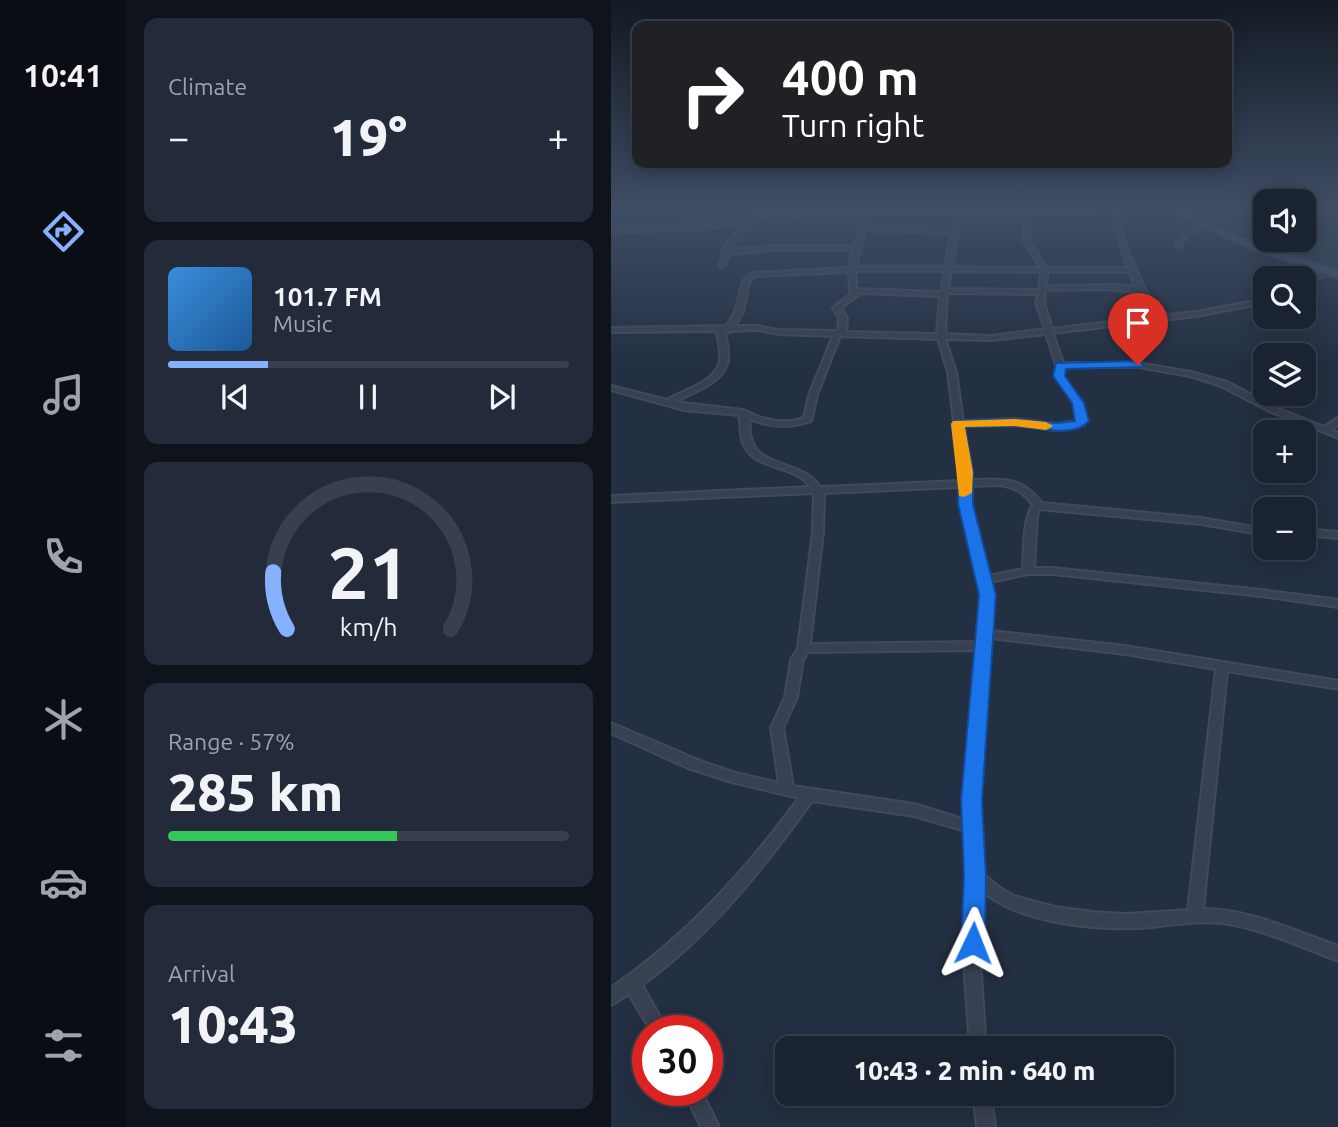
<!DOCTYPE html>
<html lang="en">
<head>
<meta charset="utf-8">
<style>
  :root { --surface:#1a2332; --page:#232b3a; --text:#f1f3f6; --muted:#9fa4ac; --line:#38404d; --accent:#86b1ff }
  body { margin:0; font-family:Ubuntu,sans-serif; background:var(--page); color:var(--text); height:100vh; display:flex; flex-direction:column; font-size:26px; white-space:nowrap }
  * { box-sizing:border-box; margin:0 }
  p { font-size:23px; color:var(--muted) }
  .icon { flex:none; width:38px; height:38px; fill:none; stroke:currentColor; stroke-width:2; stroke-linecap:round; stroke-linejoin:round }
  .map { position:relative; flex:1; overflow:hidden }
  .panel { display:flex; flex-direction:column; gap:18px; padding:18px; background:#0e131c; width:485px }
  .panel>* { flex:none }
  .top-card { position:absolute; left:21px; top:21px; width:600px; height:147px; border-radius:14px; box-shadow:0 4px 18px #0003,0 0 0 2px var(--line); background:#202124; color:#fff; overflow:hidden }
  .fabs { position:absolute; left:642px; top:189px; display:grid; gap:14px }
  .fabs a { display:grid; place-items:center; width:63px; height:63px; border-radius:14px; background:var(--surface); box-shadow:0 4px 18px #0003,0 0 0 2px var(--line); font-size:35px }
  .speed { position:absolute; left:21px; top:1015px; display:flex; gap:14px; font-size:35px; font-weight:700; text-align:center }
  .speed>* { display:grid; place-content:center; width:91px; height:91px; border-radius:50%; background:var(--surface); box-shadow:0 4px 18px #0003,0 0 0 2px var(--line); line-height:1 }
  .speed .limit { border:10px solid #d22; background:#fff; color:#111 }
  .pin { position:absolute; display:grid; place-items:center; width:60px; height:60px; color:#fff; margin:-72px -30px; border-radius:50% 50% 50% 0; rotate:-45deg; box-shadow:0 0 7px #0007 }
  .pin .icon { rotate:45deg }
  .me { position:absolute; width:77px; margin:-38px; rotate:2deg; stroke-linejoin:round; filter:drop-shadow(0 0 5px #0008) }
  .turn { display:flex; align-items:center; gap:24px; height:147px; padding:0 35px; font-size:32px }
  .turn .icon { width:91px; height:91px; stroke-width:2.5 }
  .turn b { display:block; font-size:49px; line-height:60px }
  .big { font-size:52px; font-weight:800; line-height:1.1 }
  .panel .widget { flex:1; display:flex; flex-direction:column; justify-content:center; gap:10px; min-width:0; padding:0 24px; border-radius:14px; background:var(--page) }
  .panel .dial { align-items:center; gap:0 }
  .dial svg { height:182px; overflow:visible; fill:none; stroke:var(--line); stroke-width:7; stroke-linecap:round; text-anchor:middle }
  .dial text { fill:var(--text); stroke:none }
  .song { display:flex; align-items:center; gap:21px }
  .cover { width:84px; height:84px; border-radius:10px; background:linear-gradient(135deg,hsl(210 70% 55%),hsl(210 70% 35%)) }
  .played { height:7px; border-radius:4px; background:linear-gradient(90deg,var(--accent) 25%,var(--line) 25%) }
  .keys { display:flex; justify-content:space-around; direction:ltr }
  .heat { display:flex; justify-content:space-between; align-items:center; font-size:38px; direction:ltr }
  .charge { height:10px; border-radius:5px; background:linear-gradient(90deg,#34c759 57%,var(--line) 0) }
  .trip { position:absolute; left:164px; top:1036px; width:399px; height:70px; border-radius:14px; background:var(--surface); box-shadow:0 4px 18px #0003,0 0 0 2px var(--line); font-weight:800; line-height:70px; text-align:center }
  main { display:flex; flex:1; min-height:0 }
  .menu { display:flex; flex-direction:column; width:126px; justify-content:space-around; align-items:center; background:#0a0e14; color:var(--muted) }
  .menu .icon { width:49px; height:49px }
  .menu .current { color:var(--accent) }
  .menu b { font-size:32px; color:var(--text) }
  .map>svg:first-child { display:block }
</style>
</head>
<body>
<main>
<nav class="menu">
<b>10:41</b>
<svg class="icon current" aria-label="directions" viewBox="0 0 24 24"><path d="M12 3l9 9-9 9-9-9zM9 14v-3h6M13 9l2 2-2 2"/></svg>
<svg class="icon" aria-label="music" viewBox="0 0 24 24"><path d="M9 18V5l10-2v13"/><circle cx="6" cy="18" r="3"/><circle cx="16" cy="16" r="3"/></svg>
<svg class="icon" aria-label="phone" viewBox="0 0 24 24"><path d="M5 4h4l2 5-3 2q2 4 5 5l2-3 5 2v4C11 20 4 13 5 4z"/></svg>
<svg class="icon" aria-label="climate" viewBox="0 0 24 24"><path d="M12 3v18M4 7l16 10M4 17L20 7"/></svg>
<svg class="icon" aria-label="car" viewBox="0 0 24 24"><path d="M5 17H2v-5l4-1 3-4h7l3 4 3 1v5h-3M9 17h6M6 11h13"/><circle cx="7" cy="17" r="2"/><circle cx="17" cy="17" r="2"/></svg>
<svg class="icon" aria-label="filters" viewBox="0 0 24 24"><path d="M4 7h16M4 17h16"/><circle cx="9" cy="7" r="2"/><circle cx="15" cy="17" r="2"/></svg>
</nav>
<section class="panel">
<div class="widget"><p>Climate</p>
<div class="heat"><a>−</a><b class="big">19°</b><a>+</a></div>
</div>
<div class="widget">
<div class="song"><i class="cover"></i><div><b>101.7 FM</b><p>Music</p></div></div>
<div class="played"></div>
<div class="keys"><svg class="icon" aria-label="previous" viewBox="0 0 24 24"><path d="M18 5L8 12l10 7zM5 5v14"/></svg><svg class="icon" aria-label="pause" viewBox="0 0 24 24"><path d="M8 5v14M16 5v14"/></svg><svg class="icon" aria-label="next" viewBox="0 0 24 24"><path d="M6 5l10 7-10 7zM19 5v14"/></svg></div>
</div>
<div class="widget dial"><svg viewBox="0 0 100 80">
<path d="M14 69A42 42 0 1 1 86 69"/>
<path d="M14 69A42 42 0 0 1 8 44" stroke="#86b1ff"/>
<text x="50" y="56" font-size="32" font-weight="700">21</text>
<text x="50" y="72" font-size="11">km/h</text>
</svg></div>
<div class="widget"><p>Range · 57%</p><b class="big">285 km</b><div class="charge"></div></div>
<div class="widget"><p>Arrival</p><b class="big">10:43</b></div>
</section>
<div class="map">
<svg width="728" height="1127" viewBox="0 0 728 1127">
  <rect width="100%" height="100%" fill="#232f42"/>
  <polygon fill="#253e43" points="630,208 654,208 654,240 693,240 693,208 727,208 727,271 671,253 644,238 599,223"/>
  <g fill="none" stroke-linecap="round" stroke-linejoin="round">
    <defs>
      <g id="minor">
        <path d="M345 208H351L350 211 414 212V208H420V210L484 212V214L482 215 420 214 418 241 436 268H517L505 230 502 208H508L511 230 518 253 546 316 585 312 654 299V303L585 316 442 333 452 363H527L580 372 616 382 666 408 713 427 728 417V424L720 430 728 433V438L660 412 610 386 579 376 527 367H453L452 376 471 403 474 423 473 425 445 430 404 425 353 426 360 480C391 479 410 476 431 503L590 518 654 529V535L590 524 428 509 426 516 423 568H442L650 590 728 600V607L650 596 442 574H417L379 582 382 595 380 631 514 646 728 681V689L616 671 592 909C640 909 683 931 728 946V961C689 947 651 928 610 923 583 920 557 926 530 928 481 930 409 923 371 891L369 962 375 1048H359L353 962 357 875 355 831 303 816 201 801C153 868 99 936 31 985L57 1031H40L18 994 0 1005V988C75 936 134 871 188 798L121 782 77 768 0 733V723L87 760 121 772 168 783 160 728 174 697 180 660 187 648 202 532 203 493 0 502V496L199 487C184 463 143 472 132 443 129 434 130 424 128 415L73 410 0 390V386L56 400C72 390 106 382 109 360 110 350 107 340 106 331L0 332V328L116 326 124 312 132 281 140 273 238 268 242 250H164L118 254 114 265 111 267 108 265 115 243 132 226 0 233V229L136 222 147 213 256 212 259 209 262 212 345 210ZM344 214 341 231 329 229 256 226 260 215ZM254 215 243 246H164L119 250 121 244 149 217ZM350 215 414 216 412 241 430 268 341 267 346 236 348 234 347 233ZM254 230 329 233 340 235 334 267H245ZM245 271H333L330 292 245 289ZM340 271 430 272 428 290 337 289ZM238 272 239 291 241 293 222 308 228 318 227 331 168 330 146 326H124L132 312 138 282 144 276ZM437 272H518L525 287 508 285 435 286ZM495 289 527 292 539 317 441 329 433 303 434 290ZM250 293 329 296 326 334 235 332 236 318 230 308ZM336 293 427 294 425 303 434 329 380 336 334 334ZM146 330 168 334 222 336 198 395 193 418 182 421H165L151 418 132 410 64 402C81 392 114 383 117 360 118 350 115 340 114 331L118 332 121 331ZM435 334 445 365 444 376 463 403 465 421 445 424 404 419 352 421 345 372 334 339 380 340ZM229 336 327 339 337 372 350 481 211 487 208 486C193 462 149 467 141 441 138 434 139 426 138 419 159 427 179 429 200 421L206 395ZM389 485C404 487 413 493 422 505 412 518 413 551 412 569L378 576 360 504V486ZM350 487V504L372 595 368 642 199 644 212 532 213 493ZM379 638 514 654 605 669 577 910 516 914 482 912 444 907 403 896 389 888 371 873 368 800ZM367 650 354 800 355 820 303 804 182 786 172 728 186 697 192 660 197 652Z"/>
        <polygon points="594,225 599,226 577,235 569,247 565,247 564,246 573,233"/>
        <polygon points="717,271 720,273 719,274 693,283 693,279"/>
        <polygon points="693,529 728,532 728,538 693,535"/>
        <polygon points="72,1090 90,1090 108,1127 90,1127"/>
        <polygon points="362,1094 380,1094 384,1127 366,1127"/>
      </g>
      <polygon id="secondary" points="552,208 564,208 646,245 728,271 728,278 640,249"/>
    </defs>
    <use href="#minor" stroke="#414a5a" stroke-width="4"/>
    <use href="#secondary" stroke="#414a5a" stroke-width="3"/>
    <use href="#minor" fill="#384151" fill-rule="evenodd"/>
    <use href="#secondary" fill="#455065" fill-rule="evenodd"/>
  </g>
  <linearGradient id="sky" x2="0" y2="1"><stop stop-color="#131a24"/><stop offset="0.57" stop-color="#3f4d65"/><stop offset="1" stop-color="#3f4d65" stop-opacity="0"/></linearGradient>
  <rect width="728" height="366" fill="url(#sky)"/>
  <path fill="#1a73e8" stroke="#114b97" stroke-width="2" d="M527 361 533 365 531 367 455 369 454 376 473 403 478 421C462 439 425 427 404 426 388 426 371 427 354 427L362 472V504L385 595 371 800 375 875 374 943 370 951 362 954 354 951 350 943 353 875 350 800 368 595 347 504 348 472 340 424 347 420 404 419 445 423 464 421 461 403 442 376 445 363Z"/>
  <polygon fill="#f59e0b" points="404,419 435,422 442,426 435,430 404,426 354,427 362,472 361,493 353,497 348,496 340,424 342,421"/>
</svg>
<div class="fabs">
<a><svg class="icon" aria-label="sound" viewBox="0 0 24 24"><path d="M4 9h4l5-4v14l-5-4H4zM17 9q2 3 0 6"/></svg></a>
<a><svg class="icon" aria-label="search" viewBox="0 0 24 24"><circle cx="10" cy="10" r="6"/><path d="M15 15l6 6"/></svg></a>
<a><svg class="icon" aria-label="layers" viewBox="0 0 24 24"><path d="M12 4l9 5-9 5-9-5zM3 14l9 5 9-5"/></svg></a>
<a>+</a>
<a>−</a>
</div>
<div class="speed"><div class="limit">30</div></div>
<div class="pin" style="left:527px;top:365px;background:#d93025"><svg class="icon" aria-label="arrive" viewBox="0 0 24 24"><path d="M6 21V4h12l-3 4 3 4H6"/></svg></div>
<svg class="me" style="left:362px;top:943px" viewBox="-20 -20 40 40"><path d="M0-17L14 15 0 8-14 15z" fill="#1a73e8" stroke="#fff" stroke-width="4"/></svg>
<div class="trip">10:43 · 2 min · 640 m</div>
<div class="top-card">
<div class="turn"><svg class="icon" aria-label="right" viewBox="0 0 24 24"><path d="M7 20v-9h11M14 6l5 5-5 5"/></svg><div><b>400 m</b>Turn right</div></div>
</div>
</div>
</main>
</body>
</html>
